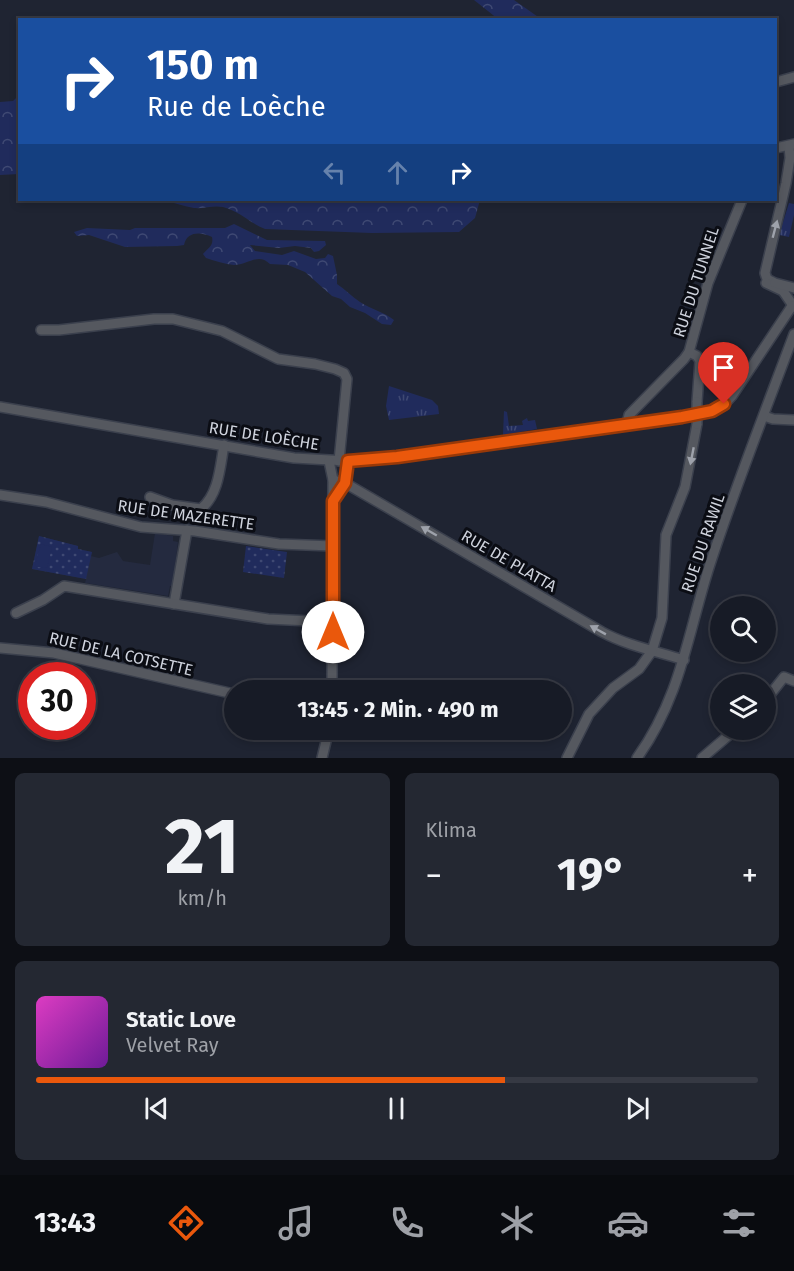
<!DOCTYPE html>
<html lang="de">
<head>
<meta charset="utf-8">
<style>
  :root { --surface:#171b26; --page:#242832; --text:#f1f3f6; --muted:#9ea1a7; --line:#363943; --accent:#ea580c }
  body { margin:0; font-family:"Fira Sans",sans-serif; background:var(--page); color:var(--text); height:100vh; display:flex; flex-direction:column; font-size:22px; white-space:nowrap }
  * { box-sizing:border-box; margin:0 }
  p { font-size:20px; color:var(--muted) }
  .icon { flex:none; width:33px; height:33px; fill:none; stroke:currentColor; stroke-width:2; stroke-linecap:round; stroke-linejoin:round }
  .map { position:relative; height:758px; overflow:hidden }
  .panel { display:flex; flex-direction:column; gap:15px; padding:15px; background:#0d0f15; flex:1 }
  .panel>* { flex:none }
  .top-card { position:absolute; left:18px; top:18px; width:759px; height:183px; border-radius:0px; box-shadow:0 3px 9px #0003,0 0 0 2px var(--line); background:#1a4fa0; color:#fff; overflow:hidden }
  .buttons { position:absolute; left:710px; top:596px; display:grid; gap:12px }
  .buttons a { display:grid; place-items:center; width:66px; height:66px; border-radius:50%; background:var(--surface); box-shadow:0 3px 9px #0003,0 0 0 2px var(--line); font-size:30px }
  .speed { position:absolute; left:18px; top:662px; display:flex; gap:12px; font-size:30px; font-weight:700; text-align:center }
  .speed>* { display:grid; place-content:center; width:78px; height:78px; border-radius:50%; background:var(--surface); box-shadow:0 3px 9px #0003,0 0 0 2px var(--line); line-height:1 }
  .speed .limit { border:9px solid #d22; background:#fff; color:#111 }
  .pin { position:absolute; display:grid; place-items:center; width:51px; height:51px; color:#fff; margin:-62px -26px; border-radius:50% 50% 50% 0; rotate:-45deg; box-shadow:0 0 6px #0007 }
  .pin .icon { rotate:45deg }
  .me { position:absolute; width:66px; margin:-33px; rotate:0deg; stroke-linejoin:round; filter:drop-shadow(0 0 4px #0008) }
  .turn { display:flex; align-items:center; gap:21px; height:126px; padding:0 30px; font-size:27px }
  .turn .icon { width:78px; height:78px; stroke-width:2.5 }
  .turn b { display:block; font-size:42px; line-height:51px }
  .lanes { display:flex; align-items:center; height:57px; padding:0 30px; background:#0003; justify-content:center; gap:30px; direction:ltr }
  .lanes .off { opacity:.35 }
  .big { font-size:45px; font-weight:700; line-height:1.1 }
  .panel .widget { flex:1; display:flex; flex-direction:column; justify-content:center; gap:9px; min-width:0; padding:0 21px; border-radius:9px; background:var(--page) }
  .panel .dial { align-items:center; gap:0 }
  .dial b { font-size:78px; line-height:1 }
  .song { display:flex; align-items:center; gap:18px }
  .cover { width:72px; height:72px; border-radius:9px; background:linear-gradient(135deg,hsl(310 70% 55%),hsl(280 70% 35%)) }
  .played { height:6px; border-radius:3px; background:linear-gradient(90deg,var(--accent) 65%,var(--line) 65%) }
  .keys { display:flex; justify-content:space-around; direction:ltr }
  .heat { display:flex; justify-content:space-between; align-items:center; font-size:33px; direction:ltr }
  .panel .tiles { flex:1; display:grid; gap:15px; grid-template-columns:1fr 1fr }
  .widget:last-child { grid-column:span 2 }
  .trip { position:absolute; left:224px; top:680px; width:348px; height:60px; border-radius:30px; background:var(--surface); box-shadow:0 3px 9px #0003,0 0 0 2px var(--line); font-weight:700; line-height:60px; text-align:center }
  .dock { display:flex; height:96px; justify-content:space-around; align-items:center; background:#090b0f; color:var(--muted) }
  .dock .icon { width:42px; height:42px }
  .dock .selected { color:var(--accent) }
  .dock b { font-size:27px; color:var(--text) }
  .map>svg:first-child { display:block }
</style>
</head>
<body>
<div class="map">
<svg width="794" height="758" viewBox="0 0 794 758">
  <defs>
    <pattern id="grass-tufts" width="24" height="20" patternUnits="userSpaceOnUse" patternTransform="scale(1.5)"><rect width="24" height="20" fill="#202b5c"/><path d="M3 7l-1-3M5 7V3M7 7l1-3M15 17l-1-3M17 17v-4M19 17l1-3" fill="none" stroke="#3f4973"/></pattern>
    <pattern id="forest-crowns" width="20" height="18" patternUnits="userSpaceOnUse" patternTransform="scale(1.5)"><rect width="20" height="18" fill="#202b5c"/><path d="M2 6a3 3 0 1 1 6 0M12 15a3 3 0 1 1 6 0" fill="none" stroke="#3f4973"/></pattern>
    <pattern id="park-dots" width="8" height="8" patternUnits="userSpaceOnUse" patternTransform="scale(1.5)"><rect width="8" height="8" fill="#202b5c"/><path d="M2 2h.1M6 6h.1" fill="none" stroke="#3f4973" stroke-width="1.8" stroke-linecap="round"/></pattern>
  </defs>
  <rect width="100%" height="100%" fill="#1f2432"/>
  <polygon fill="#242a3f" points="155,533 173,536 173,541 178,542 173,586 170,586 168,596 85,583 86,579 32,569 39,536 78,546 78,549 92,552 91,556 99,558 117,552 123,561 150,565"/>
  <g fill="url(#grass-tufts)">
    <polygon points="789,203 794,204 794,215 789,237 779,235"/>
    <polygon points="389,386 432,400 438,406 439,414 389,420 386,406"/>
    <polygon points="504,411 507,412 509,426 523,425 522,421 527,418 528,421 535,420 537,429 503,435"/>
  </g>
  <g fill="url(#forest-crowns)">
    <polygon points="474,0 514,0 541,19 498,19"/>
    <polygon points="19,95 19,174 0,175 0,102 13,101"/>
    <path d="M161 200H480L475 218 459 232 372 233 265 229C250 223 239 211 223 207 213 205 204 209 194 208 183 206 172 202 161 200Z"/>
    <path d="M234 224 267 240 325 241 326 245 319 251 314 252 311 248 295 246 279 248 250 245 255 251 282 255 294 251 316 259 325 258 328 254 333 256 337 275V284C345 289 352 297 360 302 371 309 384 312 394 320L391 325 382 324 365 313 350 307 341 299 332 296 305 272 288 265 270 264C258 252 248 265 234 265 225 264 215 261 206 258L203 254C208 248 214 246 212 237 201 232 187 231 184 245L177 246 125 247 89 235 77 236 74 232 87 228 130 230 135 228H225Z"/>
  </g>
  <g fill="url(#park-dots)">
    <polygon points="39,536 78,546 78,549 92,552 86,579 32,569"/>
    <polygon points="246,546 287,552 284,578 243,572"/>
  </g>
  <polygon fill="#202b5c" points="41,544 52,547 47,568 37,567 35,565"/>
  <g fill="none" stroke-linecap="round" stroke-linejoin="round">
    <defs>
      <g id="minor">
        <polyline points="776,82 794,77"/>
        <polyline points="776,148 794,144"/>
        <polyline points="773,282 767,279 765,273 786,183 790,158 789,146"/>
        <polyline points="766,283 783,291 794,307"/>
        <polyline points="775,283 794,288"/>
        <polyline points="41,330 59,330 154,319 173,319 222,331 278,359 315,364 335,369 344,373 347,379 339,461"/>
        <polyline points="689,352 697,356 700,361 697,402"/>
        <path d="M0 407 294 458 348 461 386 458 694 415C709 412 722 408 732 396L792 306"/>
        <polyline points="764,416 773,419 794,420"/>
        <polyline points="627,424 629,415 684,359 689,352 708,283 742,200"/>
        <polyline points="329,461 333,480 332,690"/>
        <path d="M333 480 345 483 602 632C628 646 656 651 684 660"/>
        <polyline points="345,483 348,461"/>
        <polyline points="0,495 46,502 141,527 195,531 279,544 333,546"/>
        <path d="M150 497 172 505 201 509C219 494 220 467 224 445"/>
        <polyline points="174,604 187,530"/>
        <polyline points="16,613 43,600 64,586 268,619 332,622"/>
        <polyline points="0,648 54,653 234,694"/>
        <polyline points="765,701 784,677 794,681"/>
        <polyline points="322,758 329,729"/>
        <polyline points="567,758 589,714 613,688 639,669 652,651 662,618 666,535 685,487 697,424"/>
        <path d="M637 758C683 694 688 629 712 558 737 483 766 409 794 334"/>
        <polyline points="702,758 736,729"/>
      </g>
    </defs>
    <use href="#minor" stroke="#3b404d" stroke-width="12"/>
    <use href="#minor" stroke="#55585f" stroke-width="9"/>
    <defs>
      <polyline id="minor-bridge" points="697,424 697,402"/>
    </defs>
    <use href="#minor-bridge" stroke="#3b404d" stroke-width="12" stroke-linecap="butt"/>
    <use href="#minor-bridge" stroke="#55585f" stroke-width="9"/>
  </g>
  <defs><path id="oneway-solid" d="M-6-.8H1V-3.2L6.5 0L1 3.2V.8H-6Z" transform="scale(1.5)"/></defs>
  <g fill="#9ea2ab">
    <use href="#oneway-solid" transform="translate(775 229) rotate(-75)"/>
    <use href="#oneway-solid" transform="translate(692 456) rotate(101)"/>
    <use href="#oneway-solid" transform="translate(429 531) rotate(-150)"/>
    <use href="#oneway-solid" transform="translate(598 630) rotate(-151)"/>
  </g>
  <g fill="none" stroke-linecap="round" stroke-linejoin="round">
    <defs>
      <polyline id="route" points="333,632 333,501 345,483 348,461 397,457 682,417 712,411 724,404"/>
    </defs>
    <use href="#route" stroke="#983908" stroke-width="15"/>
    <use href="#route" stroke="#ea580c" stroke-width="10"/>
  </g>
  <g text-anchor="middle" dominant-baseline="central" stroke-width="6" stroke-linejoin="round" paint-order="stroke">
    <g font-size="16" fill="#cfd3dd" stroke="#0b0d14">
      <text transform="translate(696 282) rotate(-72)">RUE DU TUNNEL</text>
      <text transform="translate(264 436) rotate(9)">RUE DE LOÈCHE</text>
      <text transform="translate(186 515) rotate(8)">RUE DE MAZERETTE</text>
      <text transform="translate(703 543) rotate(-71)">RUE DU RAWIL</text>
      <text transform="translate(509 561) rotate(30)">RUE DE PLATTA</text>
      <text transform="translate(121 654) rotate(13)">RUE DE LA COTSETTE</text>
    </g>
  </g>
</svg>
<div class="buttons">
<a><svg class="icon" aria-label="search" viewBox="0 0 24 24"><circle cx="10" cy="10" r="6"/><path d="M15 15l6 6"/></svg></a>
<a><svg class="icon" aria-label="layers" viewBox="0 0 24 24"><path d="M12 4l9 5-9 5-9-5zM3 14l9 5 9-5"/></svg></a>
</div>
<div class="speed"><div class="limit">30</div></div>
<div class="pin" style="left:724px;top:404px;background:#d93025"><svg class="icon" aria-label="arrive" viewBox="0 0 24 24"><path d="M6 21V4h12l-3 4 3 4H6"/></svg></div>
<svg class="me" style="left:333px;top:632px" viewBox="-20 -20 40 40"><circle r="19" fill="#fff"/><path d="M0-13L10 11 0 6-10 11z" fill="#ea580c"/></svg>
<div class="trip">13:45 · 2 Min. · 490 m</div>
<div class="top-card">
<div class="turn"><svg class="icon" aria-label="right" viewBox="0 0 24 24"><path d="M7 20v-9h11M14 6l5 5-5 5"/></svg><div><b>150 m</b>Rue de Loèche</div></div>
<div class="lanes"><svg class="icon off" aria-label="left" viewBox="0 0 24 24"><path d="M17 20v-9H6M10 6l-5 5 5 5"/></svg><svg class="icon off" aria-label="ahead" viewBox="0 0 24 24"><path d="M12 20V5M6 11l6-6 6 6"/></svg><svg class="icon" aria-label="right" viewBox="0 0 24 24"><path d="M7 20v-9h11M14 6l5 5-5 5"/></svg></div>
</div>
</div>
<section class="panel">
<div class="tiles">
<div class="widget dial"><b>21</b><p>km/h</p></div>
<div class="widget"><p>Klima</p>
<div class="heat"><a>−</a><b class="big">19°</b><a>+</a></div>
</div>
<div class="widget">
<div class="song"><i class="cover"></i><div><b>Static Love</b><p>Velvet Ray</p></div></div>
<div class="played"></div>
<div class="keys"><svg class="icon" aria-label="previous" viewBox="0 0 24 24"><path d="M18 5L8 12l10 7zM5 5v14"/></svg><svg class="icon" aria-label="pause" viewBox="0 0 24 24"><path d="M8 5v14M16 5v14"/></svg><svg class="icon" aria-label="next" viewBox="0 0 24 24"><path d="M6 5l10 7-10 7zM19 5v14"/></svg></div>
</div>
</div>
</section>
<nav class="dock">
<b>13:43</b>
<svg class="icon selected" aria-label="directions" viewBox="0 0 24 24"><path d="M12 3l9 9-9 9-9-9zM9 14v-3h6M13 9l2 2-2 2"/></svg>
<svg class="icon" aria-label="music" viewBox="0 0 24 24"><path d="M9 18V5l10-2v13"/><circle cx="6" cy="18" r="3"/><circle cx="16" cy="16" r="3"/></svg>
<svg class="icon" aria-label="phone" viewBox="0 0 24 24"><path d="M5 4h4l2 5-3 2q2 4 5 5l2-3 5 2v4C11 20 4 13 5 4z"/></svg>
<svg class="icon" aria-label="climate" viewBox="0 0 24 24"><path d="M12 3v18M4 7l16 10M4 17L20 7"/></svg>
<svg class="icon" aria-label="car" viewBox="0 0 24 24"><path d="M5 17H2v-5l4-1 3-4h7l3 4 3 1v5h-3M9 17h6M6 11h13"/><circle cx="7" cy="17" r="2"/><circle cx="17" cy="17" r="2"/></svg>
<svg class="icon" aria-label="filters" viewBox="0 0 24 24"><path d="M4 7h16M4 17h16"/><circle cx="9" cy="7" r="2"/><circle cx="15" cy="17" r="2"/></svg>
</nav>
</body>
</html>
